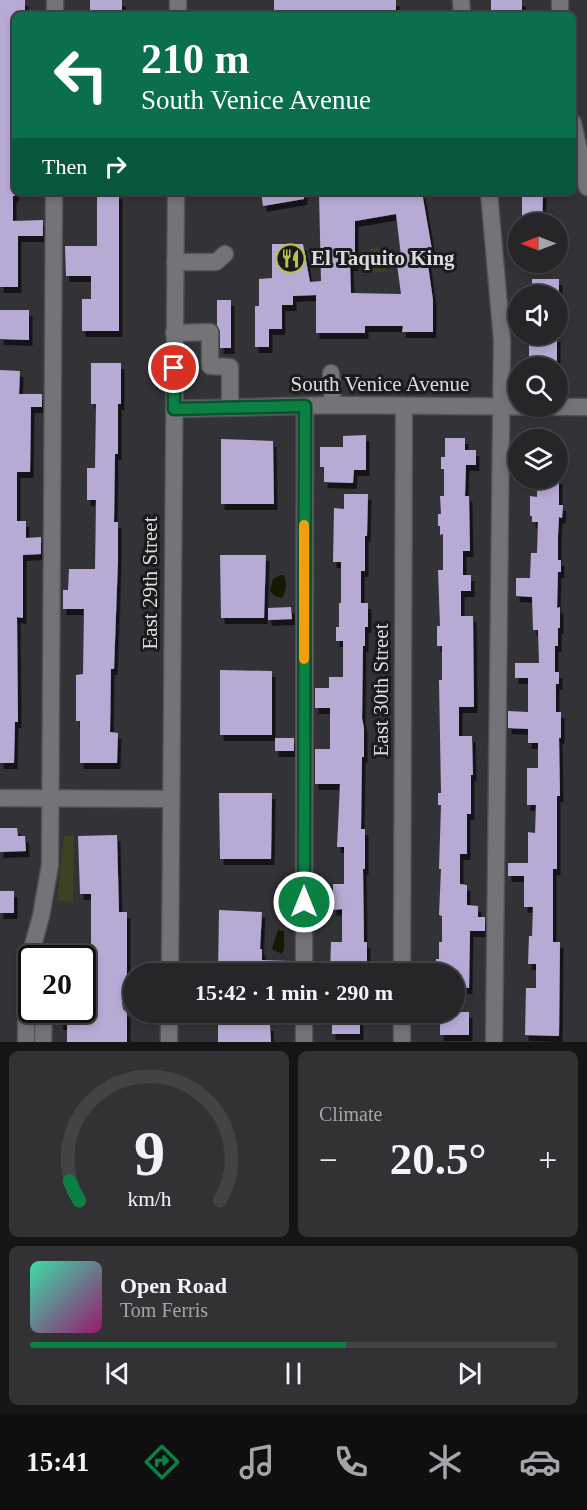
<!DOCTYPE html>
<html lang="en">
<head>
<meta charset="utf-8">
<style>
  :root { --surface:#262628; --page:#323234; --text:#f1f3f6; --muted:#a4a5a8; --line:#424345; --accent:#0b8043 }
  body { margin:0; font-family:"Times New Roman",serif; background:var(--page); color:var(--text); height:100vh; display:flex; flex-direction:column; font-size:22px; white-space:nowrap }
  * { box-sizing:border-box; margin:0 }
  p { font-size:20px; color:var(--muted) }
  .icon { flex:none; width:33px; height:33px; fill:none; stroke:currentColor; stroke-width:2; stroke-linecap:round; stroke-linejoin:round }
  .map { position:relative; height:1042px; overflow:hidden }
  .drawer { display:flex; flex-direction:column; gap:9px; padding:9px; background:#151516; flex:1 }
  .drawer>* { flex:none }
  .top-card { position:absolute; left:12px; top:12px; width:564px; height:183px; border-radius:9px; box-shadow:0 3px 9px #0003,0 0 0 2px var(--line); background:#0b6e4f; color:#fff; overflow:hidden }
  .needle { width:39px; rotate:270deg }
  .fabs { position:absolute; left:508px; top:213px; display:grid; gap:12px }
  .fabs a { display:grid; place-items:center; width:60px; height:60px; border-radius:50%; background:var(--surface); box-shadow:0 3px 9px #0003,0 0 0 2px var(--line); font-size:30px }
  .speed { position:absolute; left:18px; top:945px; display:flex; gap:12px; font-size:30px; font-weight:700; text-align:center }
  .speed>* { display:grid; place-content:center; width:78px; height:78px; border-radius:50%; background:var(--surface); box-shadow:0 3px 9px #0003,0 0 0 2px var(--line); line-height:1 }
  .speed .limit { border:3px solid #111; border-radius:9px; background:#fff; color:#111 }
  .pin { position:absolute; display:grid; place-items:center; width:51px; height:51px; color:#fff; margin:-26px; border:3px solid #fff; border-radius:50%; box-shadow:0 2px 6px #0007 }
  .me { position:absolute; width:66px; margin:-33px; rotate:0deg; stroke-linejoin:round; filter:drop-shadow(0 0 4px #0008) }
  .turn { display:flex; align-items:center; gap:21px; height:126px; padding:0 30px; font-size:27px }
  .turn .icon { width:78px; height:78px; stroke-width:2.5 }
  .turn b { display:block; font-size:42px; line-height:51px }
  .then { display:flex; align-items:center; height:57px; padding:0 30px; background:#0003; gap:12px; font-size:22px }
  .big { font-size:45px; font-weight:700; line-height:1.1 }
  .drawer .tile { flex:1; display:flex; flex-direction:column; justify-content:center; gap:9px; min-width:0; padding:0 21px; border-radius:9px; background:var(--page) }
  .drawer .dial { align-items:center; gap:0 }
  .dial svg { height:156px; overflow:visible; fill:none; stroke:var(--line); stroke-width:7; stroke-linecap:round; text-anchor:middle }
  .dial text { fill:var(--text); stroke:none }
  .song { display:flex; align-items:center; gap:18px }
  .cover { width:72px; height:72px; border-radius:9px; background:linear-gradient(135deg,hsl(160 70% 55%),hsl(320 70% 35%)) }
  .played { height:6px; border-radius:3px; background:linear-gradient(90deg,var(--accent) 60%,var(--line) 60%) }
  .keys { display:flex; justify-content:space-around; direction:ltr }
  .heat { display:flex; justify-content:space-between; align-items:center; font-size:33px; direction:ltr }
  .drawer .tiles { flex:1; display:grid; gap:9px; grid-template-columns:1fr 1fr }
  .tile:last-child { grid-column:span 2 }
  .trip { position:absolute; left:123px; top:963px; width:342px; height:60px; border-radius:30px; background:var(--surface); box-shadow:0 3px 9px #0003,0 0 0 2px var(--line); font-weight:700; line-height:60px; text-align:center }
  .tabs { display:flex; height:96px; justify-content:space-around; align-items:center; background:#0f0f10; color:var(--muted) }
  .tabs .icon { width:42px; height:42px }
  .tabs .active { color:var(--accent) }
  .tabs b { font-size:27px; color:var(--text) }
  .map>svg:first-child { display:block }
</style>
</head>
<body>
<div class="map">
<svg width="587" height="1042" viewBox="0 0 587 1042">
  <defs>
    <filter id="shadow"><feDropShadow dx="3.5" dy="6" stdDeviation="0" flood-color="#0009"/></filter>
  </defs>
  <rect width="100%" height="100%" fill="#333236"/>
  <g fill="#3e4221">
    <polygon points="378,248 383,253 385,272 367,272 366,254 371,249"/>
    <polygon points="64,835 74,836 73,903 57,900"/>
  </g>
  <g fill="#161800">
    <path d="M281 575H284C287 584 287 590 282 598L275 596 270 591 273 579Z"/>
    <polygon points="278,930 284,931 284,949 282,954 272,949"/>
  </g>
  <g fill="#b7abd6" fill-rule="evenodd" filter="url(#shadow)">
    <polygon points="0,0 25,0 25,15 15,15 15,196 13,196 13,221 43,220 43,236 18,236 18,287 0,287"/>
    <rect x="90" y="0" width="32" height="15"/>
    <rect x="274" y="0" width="122" height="15"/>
    <rect x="491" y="0" width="31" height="15"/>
    <polygon points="261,192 304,192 304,199 263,206"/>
    <path d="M319 192H422L432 250 426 251 433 300V332H402L403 326H365V333H316V295L293 296V305H282V329H269V347H255V306H259V279L272 278V244H303L310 282 321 281ZM396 214 401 256 396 257 401 294 351 293 350 265H355V221Z"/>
    <polygon points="522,192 543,192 542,224 522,224"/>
    <polygon points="97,193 119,193 119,331 82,331 82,299 91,299 91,276 66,276 65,246 97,246"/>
    <rect x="532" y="279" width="27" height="17"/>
    <polygon points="217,300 231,300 231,348 220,348 220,331 217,325"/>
    <polygon points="0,310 29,310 29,340 0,339"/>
    <polygon points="529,336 557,336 557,368 538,368 538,359 529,360"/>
    <polygon points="91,363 121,363 121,404 118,404 118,454 115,454 114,522 118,522 118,560 114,669 111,669 110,732 118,733 117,763 80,763 80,721 76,721 76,675 83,674 84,609 63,609 63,590 68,590 69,569 95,569 96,500 87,500 87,468 95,468 96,404 91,404"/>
    <polygon points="0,370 20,371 19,394 42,394 42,407 31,407 30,472 17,472 17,521 26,521 26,538 41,537 41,554 23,555 23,618 17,617 18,722 15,722 14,763 0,763"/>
    <polygon points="366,435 366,470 354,470 353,483 324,482 324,467 320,467 320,447 343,447 343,436"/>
    <polygon points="445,438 465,438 465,450 476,450 476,465 466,465 465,496 469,496 470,551 463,551 463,575 471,575 471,591 461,591 461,616 473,616 474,707 459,707 459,736 472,736 473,775 471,775 471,814 467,814 467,854 460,854 460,884 467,885 467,905 478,906 478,917 485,917 485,931 470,931 469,988 454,988 454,974 436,974 436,959 439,959 439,942 442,942 442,916 439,915 441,869 439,869 441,805 438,805 438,793 441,793 439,680 442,680 442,646 437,646 437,626 440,626 438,570 443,570 443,534 440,535 440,526 438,526 438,514 441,514 440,496 444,496 444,469 441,469 441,457 445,457"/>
    <polygon points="221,439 273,441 274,504 221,504"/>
    <polygon points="537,478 559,478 559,505 563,505 562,518 559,517 558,535 558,560 561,560 561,572 558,572 557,608 560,607 560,628 558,628 558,646 555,646 555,672 559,672 559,684 556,684 556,712 561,712 561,738 559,738 560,796 557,796 557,869 553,869 553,942 560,942 559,1036 525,1035 526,988 536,988 536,964 528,964 529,936 532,936 533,907 524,907 524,876 508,876 508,863 528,863 528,832 535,833 536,805 527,805 527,768 538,768 538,743 528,743 528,729 508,728 508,711 528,712 528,678 515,678 515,663 539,663 538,630 533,630 532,597 516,596 516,578 530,578 531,553 537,553 538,522 532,522 532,516 530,516 530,496 537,497"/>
    <polygon points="344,494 368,494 367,536 365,536 365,571 361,571 361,603 368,603 368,627 365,627 365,646 363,646 362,718 364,728 364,757 362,757 361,829 365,829 365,869 363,869 364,942 367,942 367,961 363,961 363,974 330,974 331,942 342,942 342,909 333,910 333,884 344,884 344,847 337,847 340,784 315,784 315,749 330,749 330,708 315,708 315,688 329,688 329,677 343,677 343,641 336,641 336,627 339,627 339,603 341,603 341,562 333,562 334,508 344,509"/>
    <polygon points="220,555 266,555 264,618 221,618"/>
    <polygon points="291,607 292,619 268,620 268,608"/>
    <polygon points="220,670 272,671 272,735 220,735"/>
    <rect x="275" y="738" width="19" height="13"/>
    <polygon points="219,793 272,793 271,859 220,859"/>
    <polygon points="0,828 17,828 18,836 25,836 26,851 0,852"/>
    <polygon points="117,835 119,912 127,912 127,991 122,1003 123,1009 127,1013 127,1042 67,1042 67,1024 60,1024 59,1012 91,1012 91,894 80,894 78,836"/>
    <rect x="0" y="891" width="14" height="22"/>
    <polygon points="219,910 262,912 260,949 262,949 262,960 291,961 290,974 218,974"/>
    <rect x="332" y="1012" width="28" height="22"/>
    <rect x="440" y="1012" width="29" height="23"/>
    <polygon points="218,1025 270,1025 271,1042 218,1042"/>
  </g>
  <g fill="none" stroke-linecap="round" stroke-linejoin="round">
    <defs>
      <g id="minor">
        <polyline points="461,0 462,15"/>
        <polyline points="560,0 560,15"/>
        <polyline points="55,15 55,0"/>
        <polyline points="178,15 178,0"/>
        <polyline points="573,123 587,187"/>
        <polyline points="489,192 502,340 494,1042"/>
        <polyline points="175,262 216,262 225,254"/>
        <polyline points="174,333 210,332 210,366 230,367 230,407"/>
        <polyline points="331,373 333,405"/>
        <polyline points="174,409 333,405 587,407"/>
        <polyline points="0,798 171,799"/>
        <polyline points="170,974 176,192"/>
        <polyline points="304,974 305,406"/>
        <polyline points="402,974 404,406"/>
        <polyline points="132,1004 134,1004"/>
        <polyline points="26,1042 27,967 41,916 50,865 54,192"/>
        <polyline points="43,1042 44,1010"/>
        <polyline points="169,1042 169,1012"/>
        <polyline points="304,1042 304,1012"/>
        <polyline points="402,1042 402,1012"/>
      </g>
    </defs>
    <use href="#minor" stroke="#515053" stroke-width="19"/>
    <use href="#minor" stroke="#747377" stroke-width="16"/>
  </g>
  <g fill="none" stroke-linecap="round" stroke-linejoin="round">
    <defs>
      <polyline id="route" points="174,368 174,409 305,406 304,902"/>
    </defs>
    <use href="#route" stroke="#07532c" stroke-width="15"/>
    <use href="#route" stroke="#0b8043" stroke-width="10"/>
    <polyline stroke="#f59e0b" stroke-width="10" points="304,659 304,525"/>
  </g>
  <defs>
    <symbol id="restaurant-ring" viewBox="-11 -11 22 22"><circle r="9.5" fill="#1b1a1c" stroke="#b6c149" stroke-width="1.5"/><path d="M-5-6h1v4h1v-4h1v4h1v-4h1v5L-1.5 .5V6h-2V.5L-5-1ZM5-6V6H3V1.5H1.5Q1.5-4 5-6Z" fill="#b6c149"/></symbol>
  </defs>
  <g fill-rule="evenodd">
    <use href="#restaurant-ring" x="274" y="242" width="33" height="33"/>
  </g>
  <g text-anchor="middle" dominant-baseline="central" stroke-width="6" stroke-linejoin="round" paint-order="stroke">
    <g font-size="21" font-weight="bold" fill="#dcdcde" stroke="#1b1a1c" text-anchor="start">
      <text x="311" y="258">El Taquito King</text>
    </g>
    <g font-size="21" fill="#dcdcde" stroke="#1b1a1c">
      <text x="380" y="384">South Venice Avenue</text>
      <text transform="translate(150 583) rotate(-90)">East 29th Street</text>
      <text transform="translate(381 690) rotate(-90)">East 30th Street</text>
    </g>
  </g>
</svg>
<div class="fabs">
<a><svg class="needle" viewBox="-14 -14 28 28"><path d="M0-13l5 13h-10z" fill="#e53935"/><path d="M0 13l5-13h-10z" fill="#a4a5a8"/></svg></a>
<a><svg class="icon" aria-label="sound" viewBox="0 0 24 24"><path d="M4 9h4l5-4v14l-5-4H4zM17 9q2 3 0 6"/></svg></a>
<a><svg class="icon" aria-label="search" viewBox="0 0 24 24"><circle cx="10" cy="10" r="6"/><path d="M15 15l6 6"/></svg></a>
<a><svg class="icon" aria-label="layers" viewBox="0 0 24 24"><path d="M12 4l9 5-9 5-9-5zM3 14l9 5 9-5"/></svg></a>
</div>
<div class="speed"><div class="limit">20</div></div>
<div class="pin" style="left:174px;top:368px;background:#d93025"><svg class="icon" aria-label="arrive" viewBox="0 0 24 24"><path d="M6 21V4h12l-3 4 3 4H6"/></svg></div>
<svg class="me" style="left:304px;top:902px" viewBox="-20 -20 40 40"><circle r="17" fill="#0b8043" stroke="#fff" stroke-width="3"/><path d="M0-11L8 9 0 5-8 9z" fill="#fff"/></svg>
<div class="trip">15:42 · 1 min · 290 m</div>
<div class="top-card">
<div class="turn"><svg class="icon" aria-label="left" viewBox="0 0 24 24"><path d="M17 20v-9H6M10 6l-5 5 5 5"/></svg><div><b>210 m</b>South Venice Avenue</div></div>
<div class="then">Then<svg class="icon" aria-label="right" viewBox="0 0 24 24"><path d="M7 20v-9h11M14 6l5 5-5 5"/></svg></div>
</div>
</div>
<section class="drawer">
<div class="tiles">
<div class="tile dial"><svg viewBox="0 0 100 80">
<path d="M14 69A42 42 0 1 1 86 69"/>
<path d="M14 69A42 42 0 0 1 9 59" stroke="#0b8043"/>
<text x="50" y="56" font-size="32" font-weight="700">9</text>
<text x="50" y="72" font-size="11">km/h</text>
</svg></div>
<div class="tile"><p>Climate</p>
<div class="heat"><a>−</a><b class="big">20.5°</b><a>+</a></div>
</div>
<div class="tile">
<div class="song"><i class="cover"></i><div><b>Open Road</b><p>Tom Ferris</p></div></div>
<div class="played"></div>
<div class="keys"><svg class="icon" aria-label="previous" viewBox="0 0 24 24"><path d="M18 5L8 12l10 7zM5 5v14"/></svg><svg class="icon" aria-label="pause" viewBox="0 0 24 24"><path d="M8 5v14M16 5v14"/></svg><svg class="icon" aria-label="next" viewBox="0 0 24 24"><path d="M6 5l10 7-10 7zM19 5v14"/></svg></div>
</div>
</div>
</section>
<nav class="tabs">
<b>15:41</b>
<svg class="icon active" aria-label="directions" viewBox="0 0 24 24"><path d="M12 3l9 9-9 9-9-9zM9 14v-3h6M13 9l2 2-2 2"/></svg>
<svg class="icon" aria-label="music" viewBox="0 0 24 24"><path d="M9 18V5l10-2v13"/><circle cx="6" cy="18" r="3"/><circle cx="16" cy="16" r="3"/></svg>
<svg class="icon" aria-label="phone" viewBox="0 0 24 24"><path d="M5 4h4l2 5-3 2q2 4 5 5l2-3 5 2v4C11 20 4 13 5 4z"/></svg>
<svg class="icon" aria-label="climate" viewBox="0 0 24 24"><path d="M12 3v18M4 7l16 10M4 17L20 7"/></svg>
<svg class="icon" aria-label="car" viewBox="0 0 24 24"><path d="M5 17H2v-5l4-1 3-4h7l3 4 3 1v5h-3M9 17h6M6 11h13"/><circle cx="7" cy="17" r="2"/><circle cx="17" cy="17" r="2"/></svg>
</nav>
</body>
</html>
